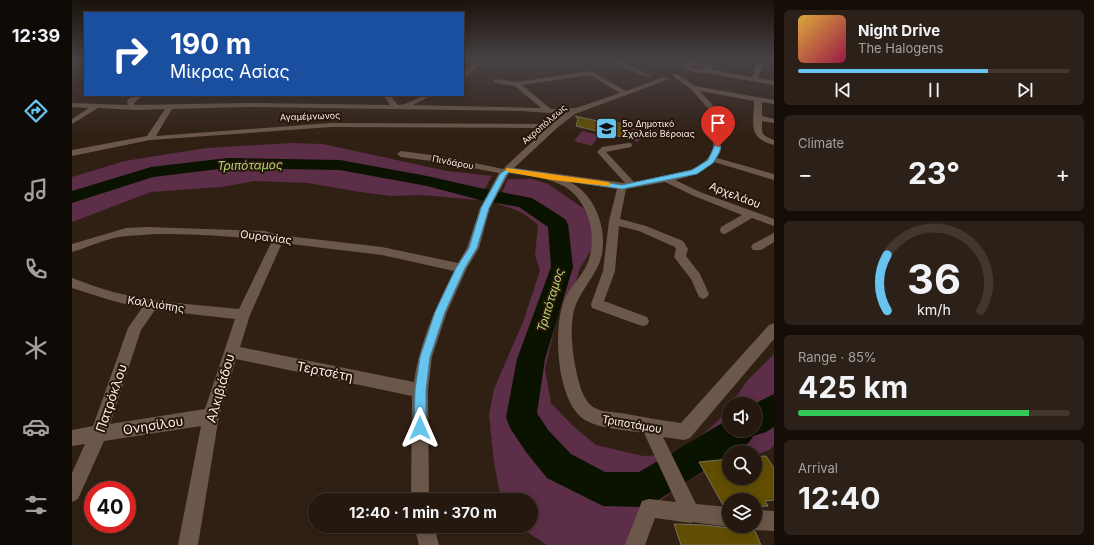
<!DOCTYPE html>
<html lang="en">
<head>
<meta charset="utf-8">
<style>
  :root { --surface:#24180f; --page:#2c2118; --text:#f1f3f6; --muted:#a3a09e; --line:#41372f; --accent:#66c4ef }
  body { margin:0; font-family:Inter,sans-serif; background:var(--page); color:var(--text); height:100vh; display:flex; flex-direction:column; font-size:15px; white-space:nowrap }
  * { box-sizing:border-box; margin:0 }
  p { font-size:13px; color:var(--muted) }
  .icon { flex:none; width:22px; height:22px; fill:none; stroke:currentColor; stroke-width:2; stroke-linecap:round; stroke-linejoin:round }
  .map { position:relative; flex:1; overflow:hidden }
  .sheet { display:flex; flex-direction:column; gap:10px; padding:10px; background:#140d08; width:320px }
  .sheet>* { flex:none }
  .guide { position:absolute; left:12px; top:12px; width:380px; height:84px; border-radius:0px; box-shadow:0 2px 10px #0003,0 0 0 1px var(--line); background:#1a4fa0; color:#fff; overflow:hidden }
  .tools { position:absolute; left:650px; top:397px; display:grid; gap:8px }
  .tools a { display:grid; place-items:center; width:40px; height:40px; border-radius:50%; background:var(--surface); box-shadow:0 2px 10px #0003,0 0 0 1px var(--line); font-size:20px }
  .speed { position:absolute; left:12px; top:481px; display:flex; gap:8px; font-size:20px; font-weight:700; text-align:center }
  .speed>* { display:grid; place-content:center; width:52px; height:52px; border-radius:50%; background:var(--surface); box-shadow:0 2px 10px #0003,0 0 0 1px var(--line); line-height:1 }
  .speed .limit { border:6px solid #d22; background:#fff; color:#111 }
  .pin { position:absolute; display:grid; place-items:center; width:34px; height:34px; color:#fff; margin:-41px -17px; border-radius:50% 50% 50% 0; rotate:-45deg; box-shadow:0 0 4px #0007 }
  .pin .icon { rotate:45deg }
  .me { position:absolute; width:44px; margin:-22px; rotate:0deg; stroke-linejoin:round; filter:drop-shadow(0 0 3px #0008) }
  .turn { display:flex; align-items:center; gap:14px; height:84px; padding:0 20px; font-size:18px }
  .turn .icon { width:52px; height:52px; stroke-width:2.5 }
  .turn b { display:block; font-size:28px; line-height:34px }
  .big { font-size:30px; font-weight:700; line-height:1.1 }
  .sheet .card { flex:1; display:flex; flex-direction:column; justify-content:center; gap:6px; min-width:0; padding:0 14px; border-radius:6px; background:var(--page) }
  .sheet .dial { align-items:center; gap:0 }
  .dial svg { height:104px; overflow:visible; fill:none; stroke:var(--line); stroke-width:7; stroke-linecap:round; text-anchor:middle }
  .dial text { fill:var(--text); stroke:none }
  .song { display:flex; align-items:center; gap:12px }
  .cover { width:48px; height:48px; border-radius:6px; background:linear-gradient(135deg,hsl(40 70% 55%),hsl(340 70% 35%)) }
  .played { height:4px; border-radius:2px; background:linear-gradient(90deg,var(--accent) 70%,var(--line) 70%) }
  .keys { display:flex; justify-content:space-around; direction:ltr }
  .heat { display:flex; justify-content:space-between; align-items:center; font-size:22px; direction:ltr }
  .charge { height:6px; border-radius:3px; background:linear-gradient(90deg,#34c759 85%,var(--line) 0) }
  .trip { position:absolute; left:236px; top:493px; width:230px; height:40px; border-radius:20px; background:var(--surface); box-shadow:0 2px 10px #0003,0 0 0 1px var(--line); font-weight:700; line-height:40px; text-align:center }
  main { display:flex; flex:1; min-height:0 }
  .dock { display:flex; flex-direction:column; width:72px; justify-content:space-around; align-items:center; background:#0e0a06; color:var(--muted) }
  .dock .icon { width:28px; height:28px }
  .dock .active { color:var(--accent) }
  .dock b { font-size:18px; color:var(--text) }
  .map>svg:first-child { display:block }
</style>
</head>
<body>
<main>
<nav class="dock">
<b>12:39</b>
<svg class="icon active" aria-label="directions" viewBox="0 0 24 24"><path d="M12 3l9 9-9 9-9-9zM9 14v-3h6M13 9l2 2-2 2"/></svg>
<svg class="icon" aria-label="music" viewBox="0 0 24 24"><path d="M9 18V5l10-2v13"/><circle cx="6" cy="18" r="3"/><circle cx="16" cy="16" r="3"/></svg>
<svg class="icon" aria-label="phone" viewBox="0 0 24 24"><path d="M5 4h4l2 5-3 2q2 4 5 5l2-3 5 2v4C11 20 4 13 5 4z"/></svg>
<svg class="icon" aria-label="climate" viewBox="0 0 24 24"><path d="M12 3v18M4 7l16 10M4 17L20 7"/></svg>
<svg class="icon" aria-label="car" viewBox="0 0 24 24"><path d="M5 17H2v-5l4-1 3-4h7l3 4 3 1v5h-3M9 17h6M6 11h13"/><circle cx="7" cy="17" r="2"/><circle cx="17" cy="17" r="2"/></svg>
<svg class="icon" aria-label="filters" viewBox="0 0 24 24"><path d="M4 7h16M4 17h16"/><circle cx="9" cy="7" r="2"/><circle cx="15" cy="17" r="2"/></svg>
</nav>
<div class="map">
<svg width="702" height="545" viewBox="0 0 702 545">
  <rect width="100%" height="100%" fill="#302014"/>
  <g fill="#5c2e47">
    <polygon points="562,127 576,132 565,142 550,137"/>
    <polygon points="510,131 527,135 520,146 502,141"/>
    <polygon points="219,143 251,144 375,171 420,176 406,200 349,195 319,196 288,192 236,183 183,181 149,187 79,192 0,222 0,177 53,161 134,148"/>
    <path d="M436 179H460L476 184 511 208 520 222 523 244 508 268 501 291 491 303 485 318 473 369 479 403 501 426 524 445 571 456 589 455 605 489 577 508 560 545H475L446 526H459V500H431L428 493 422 462 417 415 422 389 451 322 468 271 463 255 466 225C454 213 441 208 425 204Z"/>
    <path d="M702 354V446L697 450 683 455V452H657V458L653 459 609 486 594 455C620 442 640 431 657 407V430H683V404H659L675 381Z"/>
  </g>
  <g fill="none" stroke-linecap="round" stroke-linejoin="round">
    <path fill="#0a1200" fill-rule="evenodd" d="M155 158 268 160 355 176 408 188 460 198 493 219 496 224 501 267 473 359 465 413 476 430 499 454 533 472H567L657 419V430H683L682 404 702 394V427L694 432 681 436C678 444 666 452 657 452V455L583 502 571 507 531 506 475 478 454 452 438 428 434 417 445 359 479 267 476 227 447 207 408 200 355 186 268 170 155 168 81 177 0 203V191L79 167Z"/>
  </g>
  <g fill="#614e03" stroke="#77705a">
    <polygon points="503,116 539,124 541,122 556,125 550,137 504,126 506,119"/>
    <polygon points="694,456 702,468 702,500 693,501 696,506 683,507 683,500 657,500 657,505 651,505 627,462 657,459 657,478 683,478 683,457"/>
    <polygon points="602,524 632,525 657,528 660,526 675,526 675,528 683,531 689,545 609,545"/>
  </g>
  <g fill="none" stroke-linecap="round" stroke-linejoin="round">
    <g fill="#6b584a" fill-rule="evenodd">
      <polygon points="408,60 415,60 391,78 391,73"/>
      <polygon points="485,60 523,60 520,62 487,63 485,62"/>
      <polygon points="535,60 543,60 580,76 575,77"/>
      <path d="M686 60H692L686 78 702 81V85L634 73C626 73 618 72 612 66 620 59 632 62 640 68V70L680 77ZM619 66 630 67 634 69H626Z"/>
      <path d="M519 71 554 91 592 77 597 78 587 83 503 114 486 127 442 168 553 183 525 152 530 147 556 143H559L560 145 559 147 534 152 562 182C584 178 631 175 640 151 643 143 640 122 640 113L619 89 601 76V74H605L623 86 702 100V104L690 102V116L702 119V123L690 121C690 135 689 135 702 140V145C675 138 682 124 682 101L628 91 648 113 649 150 645 158 702 174V180L642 162C631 172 618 177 603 180L628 192 702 219V226L680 218 653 234 649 233 648 230 649 227 670 215 622 196 593 182 554 189 548 219 574 226 611 241 616 249 614 256 628 274 637 294 635 297 631 299 627 297 619 279 602 257 604 249 603 247 567 231 547 226 543 271 532 301 575 317 577 321 575 325 570 326 520 308 519 304 531 271 537 221 545 189 498 182C526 196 538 237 527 264 520 280 507 293 502 310 497 332 501 357 506 379 509 390 513 404 525 409 531 412 541 412 549 413 569 417 589 420 609 423L697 325 702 323V339L618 438 612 440 591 437 624 504 657 507V526H658L657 527 621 522 619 523 583 518 573 545H553L570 501 577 499 604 502 572 433C555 430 528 429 513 420 485 403 481 332 491 304 496 288 510 277 516 262 521 249 521 234 517 220 504 179 475 179 437 173L418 208 407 248 395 268 375 312 360 357 356 390 357 500H339L340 396 164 359 147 416 126 545H106L129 426 32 441 6 499 0 502V473L13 444 0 446V430L21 426 56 328 70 308 41 301 0 288V278C14 283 27 288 41 292 82 302 125 305 167 309L200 241 192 239C147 236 101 231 55 236 36 237 18 247 0 252V244L54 228 76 227 193 231 206 235 310 247 386 263 395 248 408 208 427 173 374 163 329 157 325 154 329 151 374 157 431 169 473 130 466 128 259 127 78 140 0 156V150L75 136 93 109 65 110 26 108 0 124V119L17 108 0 107V103L56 105 55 100 63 95H71L62 103 63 105 176 103 318 105 311 95H318L326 105C338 105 346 95 360 95L341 105 469 108 443 86 424 83 421 81 424 79 445 82ZM518 75 548 93 504 108 479 109 450 85ZM176 107 450 111 477 113 495 112 477 126 466 124 259 123 84 136 100 109ZM210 243 310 255 382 271C364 307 348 341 342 382L168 347 178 315ZM83 310 163 319 133 409 38 424 69 330Z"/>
      <polygon points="702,233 702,242 689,250 681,250 679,247 681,244"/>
      <polygon points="683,510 702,511 702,531 683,530 676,527 683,526"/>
      <polygon points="342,526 362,526 367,545 347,545"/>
    </g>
  </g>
  <linearGradient id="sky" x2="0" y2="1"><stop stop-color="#1a120b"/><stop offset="0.44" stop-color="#484245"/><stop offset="1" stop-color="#484245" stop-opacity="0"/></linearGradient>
  <rect width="702" height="136" fill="url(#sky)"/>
  <polygon fill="#66c4ef" stroke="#427f9b" points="643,145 649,147 647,153 641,163 625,174 550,189 437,172 434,175 417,208 405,248 393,268 373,312 358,357 354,390 354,428 352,433 348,435 344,433 342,428 343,390 348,357 363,312 384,268 397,248 409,208 428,174 436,168 550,185 620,170 636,160"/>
  <polygon fill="#f59e0b" points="434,168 536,182 539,184 536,186 480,180 436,172 434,171"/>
  <defs>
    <symbol id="school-square" viewBox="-11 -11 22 22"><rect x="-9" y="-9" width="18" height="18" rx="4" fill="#66c4ef" stroke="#26160b"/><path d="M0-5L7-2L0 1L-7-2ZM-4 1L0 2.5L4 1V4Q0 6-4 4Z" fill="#111"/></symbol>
  </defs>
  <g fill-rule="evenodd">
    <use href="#school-square" x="522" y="116" width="25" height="25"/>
  </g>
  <g text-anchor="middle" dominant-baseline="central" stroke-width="4" stroke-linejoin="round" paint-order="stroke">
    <g font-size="9" fill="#f9eee6" stroke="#26160b">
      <text transform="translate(238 116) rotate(-2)">Αγαμέμνωνος</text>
      <text transform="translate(472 124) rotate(-41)">Ακροπόλεως</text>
      <text transform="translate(381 162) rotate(11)">Πινδάρου</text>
    </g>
    <g font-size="9" fill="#f9eee6" stroke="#26160b" text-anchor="start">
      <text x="550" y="123">5ο Δημοτικό<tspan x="550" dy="10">Σχολείο Βέροιας</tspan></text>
    </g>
    <g font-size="11" fill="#f9eee6" stroke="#26160b">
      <text transform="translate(663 195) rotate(21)">Αρχελάου</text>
      <text transform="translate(194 237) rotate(7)">Ουρανίας</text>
      <text transform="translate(84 304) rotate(9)">Καλλιόπης</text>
      <text transform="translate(560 424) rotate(10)">Τριποτάμου</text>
    </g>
    <g font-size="12" font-style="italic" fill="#b3d972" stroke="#26160b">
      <text transform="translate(178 165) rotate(-1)">Τριπόταμος</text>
      <text transform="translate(478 300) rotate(-73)">Τριπόταμος</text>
    </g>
    <g font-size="13" fill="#f9eee6" stroke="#26160b">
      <text transform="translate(253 371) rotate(11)">Τερτσέτη</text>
      <text transform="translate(148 388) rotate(-74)">Αλκιβιάδου</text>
      <text transform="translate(39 398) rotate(-71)">Πατρόκλου</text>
      <text transform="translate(81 425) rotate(-9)">Ονησίλου</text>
    </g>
  </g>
</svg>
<div class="tools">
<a><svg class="icon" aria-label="sound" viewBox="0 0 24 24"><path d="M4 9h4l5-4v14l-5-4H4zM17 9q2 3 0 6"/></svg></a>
<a><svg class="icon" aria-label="search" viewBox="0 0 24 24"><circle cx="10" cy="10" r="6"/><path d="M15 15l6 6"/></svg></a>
<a><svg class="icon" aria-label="layers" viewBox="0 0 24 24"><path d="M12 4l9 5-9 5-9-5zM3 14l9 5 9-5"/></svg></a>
</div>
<div class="speed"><div class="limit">40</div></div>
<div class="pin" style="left:646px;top:147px;background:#d93025"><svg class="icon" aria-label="arrive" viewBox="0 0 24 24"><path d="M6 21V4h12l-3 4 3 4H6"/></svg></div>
<svg class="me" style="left:348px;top:428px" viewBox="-20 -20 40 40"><path d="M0-17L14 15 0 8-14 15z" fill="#66c4ef" stroke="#fff" stroke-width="4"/></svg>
<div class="trip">12:40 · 1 min · 370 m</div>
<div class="guide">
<div class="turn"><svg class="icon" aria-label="right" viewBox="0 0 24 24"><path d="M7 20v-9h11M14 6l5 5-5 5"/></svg><div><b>190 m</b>Μίκρας Ασίας</div></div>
</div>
</div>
<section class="sheet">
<div class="card">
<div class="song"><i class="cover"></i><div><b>Night Drive</b><p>The Halogens</p></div></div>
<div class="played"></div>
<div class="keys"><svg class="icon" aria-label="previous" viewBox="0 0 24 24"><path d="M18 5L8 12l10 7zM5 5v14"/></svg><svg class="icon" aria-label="pause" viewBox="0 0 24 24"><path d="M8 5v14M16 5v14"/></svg><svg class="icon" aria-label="next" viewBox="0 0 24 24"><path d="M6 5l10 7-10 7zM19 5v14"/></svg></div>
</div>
<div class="card"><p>Climate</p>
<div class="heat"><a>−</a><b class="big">23°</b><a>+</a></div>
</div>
<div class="card dial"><svg viewBox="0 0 100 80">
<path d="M14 69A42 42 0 1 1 86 69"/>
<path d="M14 69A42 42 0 0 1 14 26" stroke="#66c4ef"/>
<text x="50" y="56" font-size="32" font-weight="700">36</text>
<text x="50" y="72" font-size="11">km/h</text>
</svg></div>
<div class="card"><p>Range · 85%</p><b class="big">425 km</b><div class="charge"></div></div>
<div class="card"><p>Arrival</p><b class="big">12:40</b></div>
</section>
</main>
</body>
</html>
